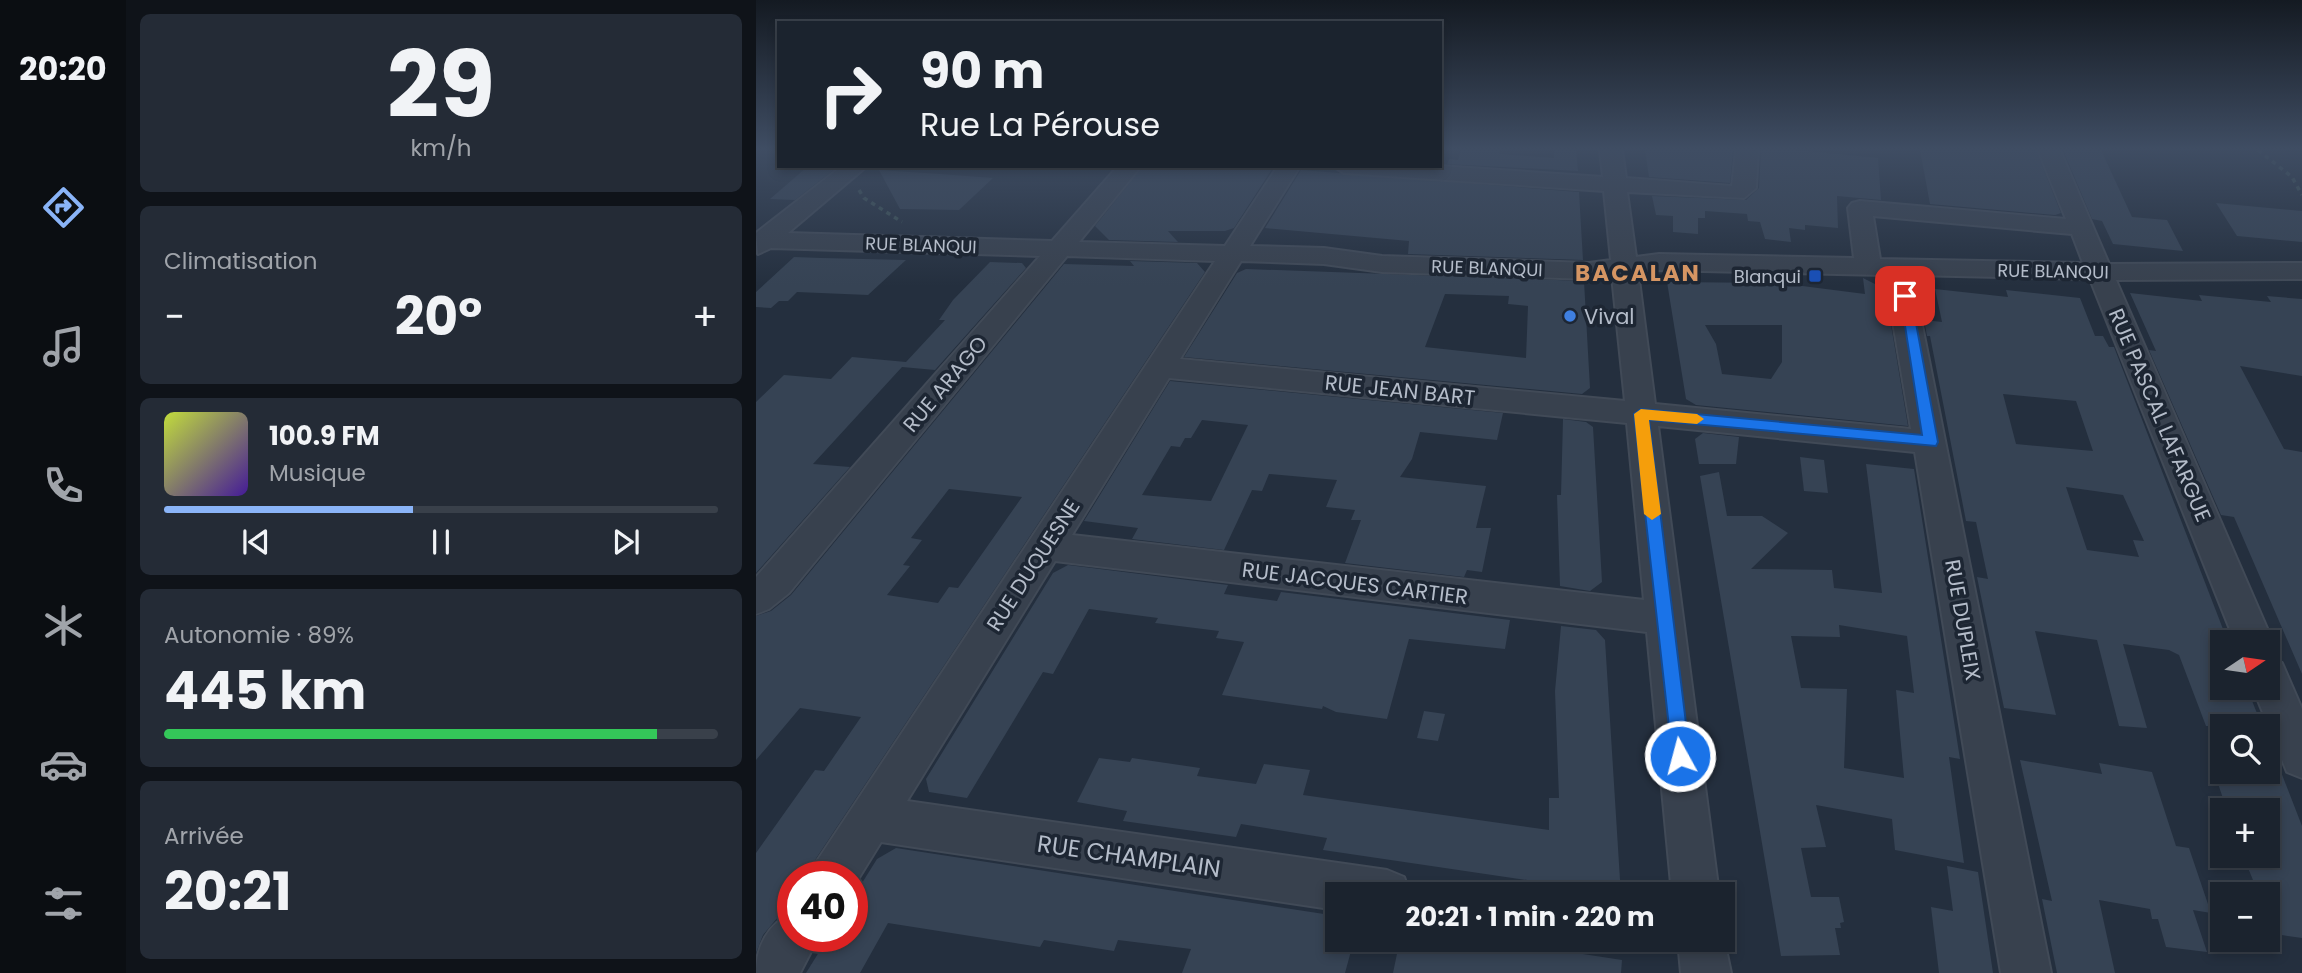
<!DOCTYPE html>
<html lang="fr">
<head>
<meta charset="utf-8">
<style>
  :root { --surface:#1b232e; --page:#242b36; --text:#f1f3f6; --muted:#a0a4aa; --line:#39404a; --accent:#8ab4f8 }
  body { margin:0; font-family:Poppins,sans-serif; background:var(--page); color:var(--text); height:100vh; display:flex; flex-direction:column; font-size:26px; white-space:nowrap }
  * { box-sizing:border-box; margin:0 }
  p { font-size:23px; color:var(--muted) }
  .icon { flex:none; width:38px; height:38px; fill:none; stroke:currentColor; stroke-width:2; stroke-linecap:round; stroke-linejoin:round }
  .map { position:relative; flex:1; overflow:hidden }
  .side { display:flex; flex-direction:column; gap:14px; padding:14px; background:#0f1319; width:630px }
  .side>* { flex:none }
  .top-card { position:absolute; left:21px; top:21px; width:665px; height:147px; border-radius:0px; box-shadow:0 4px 10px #0003,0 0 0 2px var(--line); background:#1b232e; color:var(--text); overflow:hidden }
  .needle { width:46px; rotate:77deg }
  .buttons { position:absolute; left:1454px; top:630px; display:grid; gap:14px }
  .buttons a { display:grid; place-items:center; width:70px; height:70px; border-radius:0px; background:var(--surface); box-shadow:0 4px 10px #0003,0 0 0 2px var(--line); font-size:35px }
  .speed { position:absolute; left:21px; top:861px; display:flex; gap:14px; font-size:35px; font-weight:700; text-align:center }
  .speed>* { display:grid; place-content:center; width:91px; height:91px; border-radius:50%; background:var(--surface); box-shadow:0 4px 10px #0003,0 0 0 2px var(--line); line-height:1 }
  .speed .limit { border:10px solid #d22; background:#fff; color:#111 }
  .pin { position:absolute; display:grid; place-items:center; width:60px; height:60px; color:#fff; margin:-30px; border-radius:14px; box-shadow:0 4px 10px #0006 }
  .me { position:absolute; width:77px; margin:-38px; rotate:353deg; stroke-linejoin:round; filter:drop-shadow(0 0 5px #0008) }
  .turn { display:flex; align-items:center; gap:24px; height:147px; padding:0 28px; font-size:32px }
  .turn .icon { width:91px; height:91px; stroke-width:2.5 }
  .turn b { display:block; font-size:49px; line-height:60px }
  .big { font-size:52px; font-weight:700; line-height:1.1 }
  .side .widget { flex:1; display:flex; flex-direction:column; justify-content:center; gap:10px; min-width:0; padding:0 24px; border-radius:10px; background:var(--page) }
  .side .dial { align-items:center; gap:0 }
  .dial b { font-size:91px; line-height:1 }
  .song { display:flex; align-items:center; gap:21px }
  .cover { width:84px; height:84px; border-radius:10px; background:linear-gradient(135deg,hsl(70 70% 55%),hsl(260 70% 35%)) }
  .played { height:7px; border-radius:4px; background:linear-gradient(90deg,var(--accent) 45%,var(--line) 45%) }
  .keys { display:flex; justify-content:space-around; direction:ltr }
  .heat { display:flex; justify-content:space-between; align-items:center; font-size:38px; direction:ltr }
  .charge { height:10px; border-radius:5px; background:linear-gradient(90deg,#34c759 89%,var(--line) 0) }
  .trip { position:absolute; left:569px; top:882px; width:410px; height:70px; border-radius:0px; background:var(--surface); box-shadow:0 4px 10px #0003,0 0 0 2px var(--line); font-weight:700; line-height:70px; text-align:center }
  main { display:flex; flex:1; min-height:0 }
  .tab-bar { display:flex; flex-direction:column; width:126px; justify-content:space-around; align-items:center; background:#0b0e12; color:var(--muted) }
  .tab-bar .icon { width:49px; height:49px }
  .tab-bar .selected { color:var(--accent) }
  .tab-bar b { font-size:32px; color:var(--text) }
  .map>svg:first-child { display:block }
</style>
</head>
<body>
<main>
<nav class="tab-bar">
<b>20:20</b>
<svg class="icon selected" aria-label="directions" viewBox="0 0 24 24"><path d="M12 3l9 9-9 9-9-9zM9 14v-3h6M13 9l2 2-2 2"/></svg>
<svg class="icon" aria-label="music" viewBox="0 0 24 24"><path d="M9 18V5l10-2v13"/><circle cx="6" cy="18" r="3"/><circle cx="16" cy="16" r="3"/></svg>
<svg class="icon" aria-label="phone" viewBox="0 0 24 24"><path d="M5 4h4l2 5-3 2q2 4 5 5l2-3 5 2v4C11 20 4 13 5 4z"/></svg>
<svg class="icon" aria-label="climate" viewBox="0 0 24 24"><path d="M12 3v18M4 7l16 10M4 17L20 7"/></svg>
<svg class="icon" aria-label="car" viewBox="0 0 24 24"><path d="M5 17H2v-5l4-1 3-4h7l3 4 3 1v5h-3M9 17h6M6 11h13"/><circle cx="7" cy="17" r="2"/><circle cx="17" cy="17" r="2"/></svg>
<svg class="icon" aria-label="filters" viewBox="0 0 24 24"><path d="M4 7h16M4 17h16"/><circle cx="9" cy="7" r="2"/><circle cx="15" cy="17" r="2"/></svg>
</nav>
<section class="side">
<div class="widget dial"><b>29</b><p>km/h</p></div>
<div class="widget"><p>Climatisation</p>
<div class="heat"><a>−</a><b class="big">20°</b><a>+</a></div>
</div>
<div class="widget">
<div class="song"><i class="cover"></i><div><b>100.9 FM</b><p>Musique</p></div></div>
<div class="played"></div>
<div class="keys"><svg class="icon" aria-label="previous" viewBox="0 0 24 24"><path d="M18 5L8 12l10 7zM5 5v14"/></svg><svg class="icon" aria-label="pause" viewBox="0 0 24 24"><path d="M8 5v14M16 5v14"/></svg><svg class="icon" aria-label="next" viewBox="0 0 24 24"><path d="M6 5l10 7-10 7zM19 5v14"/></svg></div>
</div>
<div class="widget"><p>Autonomie · 89%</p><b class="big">445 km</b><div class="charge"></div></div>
<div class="widget"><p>Arrivée</p><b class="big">20:21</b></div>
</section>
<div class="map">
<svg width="1546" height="973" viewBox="0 0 1546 973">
  <rect width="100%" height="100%" fill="#242f3e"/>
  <g fill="#364354" fill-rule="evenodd">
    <polygon points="705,150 744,150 743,154 798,158 798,150 820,150 822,171 691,164 693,159 702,160"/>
    <polygon points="889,150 977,150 974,183 893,177"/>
    <polygon points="1005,150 1040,150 1122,158 1125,200 1081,196 1082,228 1049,225 1049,230 1033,228 1035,242 1009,239 1004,222 992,221 991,214 949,211 949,218 942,218 942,234 917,232 917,216 900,215 896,196 990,200 1003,188"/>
    <polygon points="1164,150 1280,150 1305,213 1299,215 1174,204"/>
    <polygon points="1307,150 1345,150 1376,217 1411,220 1427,251 1357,244 1346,221 1336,219"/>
    <polygon points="387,166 518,166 478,228 469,231 412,231 422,242 353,240 339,226"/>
    <polygon points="51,167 80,168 39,200 14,199"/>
    <polygon points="123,170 184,174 237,178 203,210 144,209"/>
    <polygon points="545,170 823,192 827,260 652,254 653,241 509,228"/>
    <polygon points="1460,203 1546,211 1546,242 1481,236"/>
    <polygon points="38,257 66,258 150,260 112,295 41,292 32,301 23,301 15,308 0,307 0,292"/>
    <path d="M374 261 441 263 449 272 59 860 51 877H37V899L7 935 0 953V853L59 770 68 771 105 717 44 708 0 760V616L15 611 35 595 308 264 378 266ZM193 489 266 497 202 588 193 587 182 603 131 595 154 566 147 565 166 540 155 538Z"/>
    <polygon points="234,262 266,263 270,268 179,370 146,367 57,464 94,467 0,573 0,402 28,375 75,379 96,357 150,362 189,320 183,320 197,300"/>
    <path d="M490 269 828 281 834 388 826 394 428 357 481 273ZM689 294 753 296 752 304 772 306 770 358 669 347Z"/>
    <path d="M1107 278 1129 289 1152 426 940 405 930 399 911 282 1023 283 1109 294ZM949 325H1026V362L1015 379 966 374 960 344Z"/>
    <path d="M1179 289 1252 297 1250 290 1324 298 1339 336H1347L1353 347H1358L1472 642H1466V688H1491L1506 726H1450L1423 655 1413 650 1367 644 1391 728 1363 726 1341 640 1279 631 1300 715 1248 708 1221 577 1232 579 1220 522 1210 521 1174 336H1171L1168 320 1186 322ZM1247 394 1320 401 1337 451 1260 444ZM1310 487 1367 495 1388 541 1377 540 1383 557 1331 550Z"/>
    <polygon points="1374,293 1446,301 1443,295 1515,302 1511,296 1546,299 1546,376 1484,366 1528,449 1546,452 1546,674 1478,517 1465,515 1393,350 1400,351"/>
    <path d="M414 381 747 413 741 440 664 432 656 459 644 477 730 486 720 528H735L726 572 711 570 708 577 589 563 605 520H595L599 510 570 507 581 480 513 474 506 491 496 490 468 550 376 539 382 528 328 521ZM446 420 492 425 455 501 386 495 415 446 424 447 429 438H435Z"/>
    <polygon points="807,419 830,422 837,427 846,582 834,591 804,586 801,495 805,495"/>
    <polygon points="947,433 983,437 980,464 943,464 939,439"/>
    <polygon points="1044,457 1068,460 1072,493 1048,491"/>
    <path d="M1110 464 1158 469 1204 759 1193 757 1208 863 1139 850 1136 819 1060 805 1070 847 1045 848 1055 897H1083L1088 922 1084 923 1085 928H1079L1084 955 1025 956 944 476 963 472 971 516H1006L1032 533 995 569 1076 570 1078 588 1126 593ZM1083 625 1151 636 1158 693 1140 690 1148 778 1088 768 1091 689 1045 688 1035 636 1084 637Z"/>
    <polygon points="312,565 472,585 468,594 521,601 525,592 754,620 749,649 653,639 631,719 580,712 567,706 566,709 466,695 488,642 460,638 463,631 399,623 402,618 333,609 297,674 287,672 211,798 173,792 170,779 297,573"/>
    <polygon points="805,626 840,630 849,640 864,880 852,892 567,850 571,838 485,824 480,837 367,821 371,811 321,802 343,758 374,762 376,758 444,768 441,776 500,784 508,764 554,770 547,795 793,830 793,798 803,798 799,691"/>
    <polygon points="668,711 689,714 682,741 661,738"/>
    <polygon points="1264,760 1346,774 1343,763 1396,772 1420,846 1433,848 1455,913 1437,910 1451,952 1410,947 1402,919 1396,919 1394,909 1343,900 1359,973 1301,973 1286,899 1296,901"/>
    <polygon points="1458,772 1525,772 1546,826 1546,938 1512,933 1512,893 1502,892 1487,856 1512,856 1512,810 1471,810"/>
    <polygon points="140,848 581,916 581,940 598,940 589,973 426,973 435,949 362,940 358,951 288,940 284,947 132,923 104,973 50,973 73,936 96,936 96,899 121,859"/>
    <polygon points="1191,866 1222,872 1237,973 1183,973 1175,907 1197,911"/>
    <polygon points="703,940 735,940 866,960 865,973 637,973 643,944 701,952"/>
  </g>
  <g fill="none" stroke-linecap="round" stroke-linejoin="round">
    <defs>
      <g id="minor">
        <path d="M844 150H866L870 178 976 186 980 150H1002L1000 188 988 198 871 192 880 257 903 254 1098 258 1092 208 1096 203 1104 201 1310 219 1282 150H1304L1353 264 1546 263V279L1360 280 1517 642 1512 653V642H1479L1334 279 1156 275 1295 973H1245L1159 452 902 426 963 894H916L891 632 299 561 151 801 631 870 648 877 654 894H581V910L125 842 96 889V877H54L61 861 459 261 311 256 33 593 13 609 0 614V577L284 256 15 248 2 254 0 233 86 166H111L32 233 296 241 362 166H385L323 242 469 246 522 166H544L494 246 568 248 626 256 833 263 855 260 848 191 588 173 577 166H684L847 177ZM1117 216 1316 234 1327 263 1124 259ZM485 261 568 264 626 272 833 279 856 276 869 401 424 359ZM903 270 1129 275 1155 429 899 404 882 272ZM413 378 871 423 888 600 316 535Z"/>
        <polygon points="1512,658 1526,663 1546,709 1546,778 1531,772 1497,688 1512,688"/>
        <path d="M37 913V936H63L44 973H0C0 947 12 923 37 913Z"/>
        <polygon points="966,930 975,973 925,973 922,940 966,940"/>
      </g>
    </defs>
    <use href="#minor" stroke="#414a57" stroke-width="4"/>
    <g stroke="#3f5557" stroke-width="3.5" stroke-dasharray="4.5 4.5" stroke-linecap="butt">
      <polyline points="1502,150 1536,177 1546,195"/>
      <polyline points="103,190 108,198 146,222"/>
    </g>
    <use href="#minor" fill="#38414e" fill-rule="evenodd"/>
  </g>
  <linearGradient id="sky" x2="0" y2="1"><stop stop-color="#141a22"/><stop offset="0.52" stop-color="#3f4d63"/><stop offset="1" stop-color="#3f4d63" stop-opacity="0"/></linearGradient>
  <rect width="1546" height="286" fill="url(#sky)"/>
  <polygon fill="#1a73e8" stroke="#114b97" stroke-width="2" points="1144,294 1155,296 1182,442 1180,446 893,420 934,756 932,763 924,766 917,763 878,414 885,409 1166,435"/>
  <polygon fill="#f59e0b" points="885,409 941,414 948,419 941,424 893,420 905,514 896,520 888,514 878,414"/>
  <rect fill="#1a4fb4" stroke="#1d2633" stroke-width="2.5" x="1052" y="269" width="14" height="14" rx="3.5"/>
  <circle fill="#3f7fe0" stroke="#1d2633" stroke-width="2.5" cx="814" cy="316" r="7"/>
  <g text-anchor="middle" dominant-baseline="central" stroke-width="7" stroke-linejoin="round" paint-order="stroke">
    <g font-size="18" fill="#b4bcc9" stroke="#1d2633">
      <text transform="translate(165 245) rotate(2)">RUE BLANQUI</text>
      <text transform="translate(731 268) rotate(2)">RUE BLANQUI</text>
      <text transform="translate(1297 271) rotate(1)">RUE BLANQUI</text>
    </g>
    <g font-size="18" fill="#b4bcc9" stroke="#1d2633" text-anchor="end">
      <text x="1045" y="276">Blanqui</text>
    </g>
    <g font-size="21" fill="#b4bcc9" stroke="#1d2633" text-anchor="start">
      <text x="828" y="316">Vival</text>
    </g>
    <g font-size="21" fill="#b4bcc9" stroke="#1d2633">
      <text transform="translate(189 384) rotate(-50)">RUE ARAGO</text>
      <text transform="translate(644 390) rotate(6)">RUE JEAN BART</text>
      <text transform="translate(1404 415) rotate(67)">RUE PASCAL LAFARGUE</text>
      <text transform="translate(277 565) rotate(-57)">RUE DUQUESNE</text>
      <text transform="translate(599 583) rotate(7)">RUE JACQUES CARTIER</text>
      <text transform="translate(1207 620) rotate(80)">RUE DUPLEIX</text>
    </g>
    <g font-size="23" font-weight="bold" letter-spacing="2" fill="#d59563" stroke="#1d2633">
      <text x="882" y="273">BACALAN</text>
    </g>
    <g font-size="24" fill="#b4bcc9" stroke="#1d2633">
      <text transform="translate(373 856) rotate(8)">RUE CHAMPLAIN</text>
    </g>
  </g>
</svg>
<div class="buttons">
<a><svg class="needle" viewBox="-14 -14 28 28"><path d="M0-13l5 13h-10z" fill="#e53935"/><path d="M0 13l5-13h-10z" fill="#a0a4aa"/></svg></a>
<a><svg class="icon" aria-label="search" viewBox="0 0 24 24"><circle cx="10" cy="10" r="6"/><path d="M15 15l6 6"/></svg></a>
<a>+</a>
<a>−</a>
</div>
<div class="speed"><div class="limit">40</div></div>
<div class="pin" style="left:1149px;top:296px;background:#d93025"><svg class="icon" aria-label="arrive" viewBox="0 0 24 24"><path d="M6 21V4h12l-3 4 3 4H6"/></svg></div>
<svg class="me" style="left:924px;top:756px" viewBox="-20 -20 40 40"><circle r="17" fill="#1a73e8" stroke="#fff" stroke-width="3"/><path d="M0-11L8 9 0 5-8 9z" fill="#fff"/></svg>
<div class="trip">20:21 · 1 min · 220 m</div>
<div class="top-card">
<div class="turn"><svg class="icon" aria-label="right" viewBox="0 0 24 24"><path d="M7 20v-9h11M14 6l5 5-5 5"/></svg><div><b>90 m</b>Rue La Pérouse</div></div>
</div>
</div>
</main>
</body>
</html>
